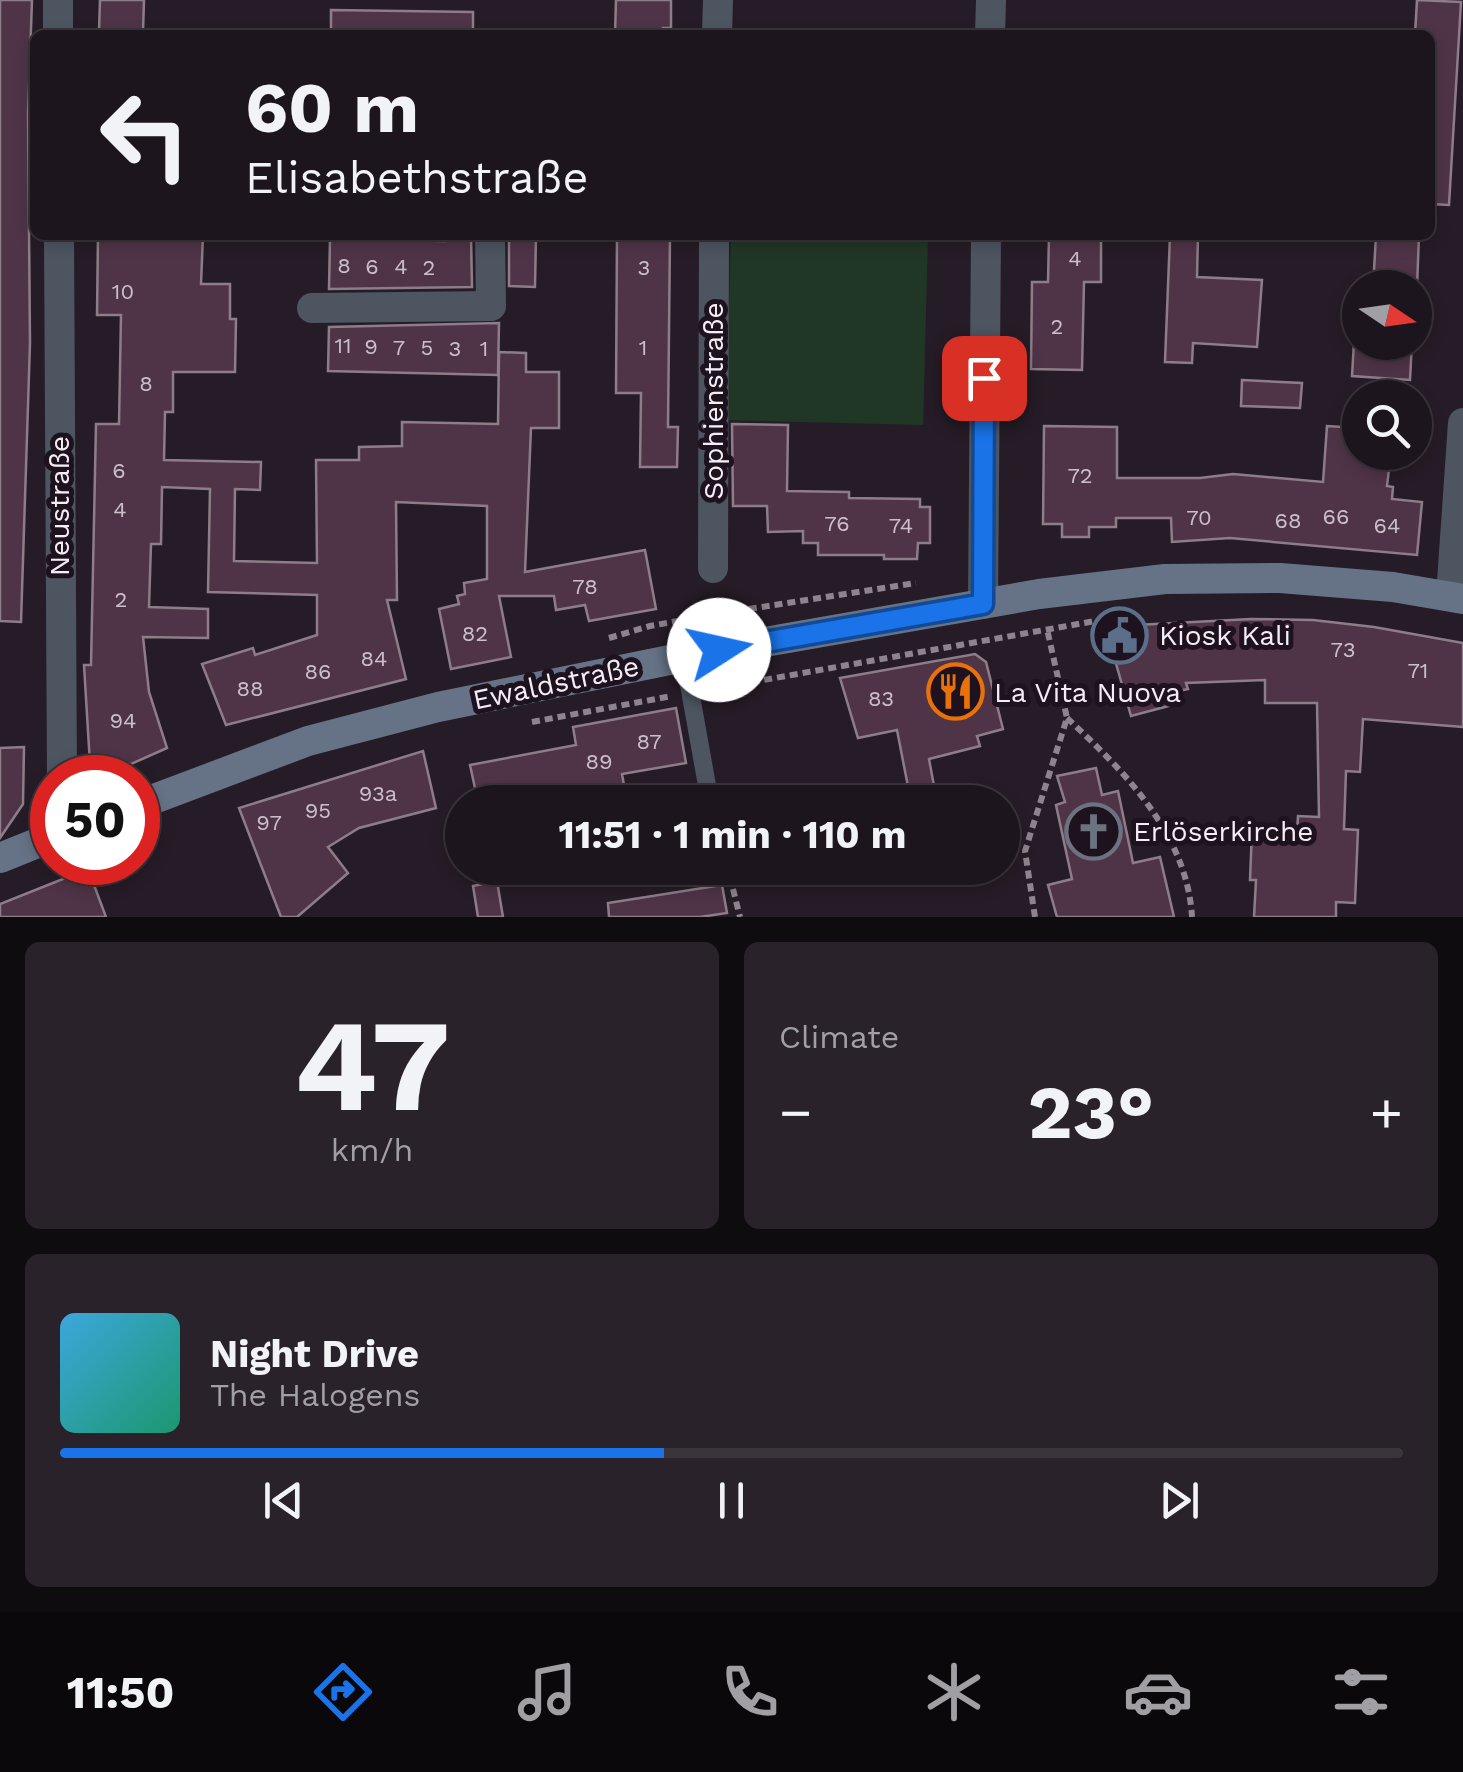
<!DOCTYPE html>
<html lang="en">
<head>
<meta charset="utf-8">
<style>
  :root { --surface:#1c151d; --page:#29222a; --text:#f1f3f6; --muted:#a09fa4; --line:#3a343b; --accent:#1a73e8 }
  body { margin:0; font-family:"Work Sans",sans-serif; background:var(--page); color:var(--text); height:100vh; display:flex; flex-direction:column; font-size:38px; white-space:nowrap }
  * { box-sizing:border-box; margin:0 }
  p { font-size:32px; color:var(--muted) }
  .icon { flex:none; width:55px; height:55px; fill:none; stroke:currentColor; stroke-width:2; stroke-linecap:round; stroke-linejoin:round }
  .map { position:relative; height:917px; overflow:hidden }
  .side { display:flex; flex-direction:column; gap:25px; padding:25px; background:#0f0c10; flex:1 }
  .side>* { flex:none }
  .hud { position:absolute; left:30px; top:30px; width:1405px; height:210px; border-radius:15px; box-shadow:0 5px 15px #0003,0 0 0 2px var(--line); background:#1c151d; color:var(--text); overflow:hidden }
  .needle { width:65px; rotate:103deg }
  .fabs { position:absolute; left:1342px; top:270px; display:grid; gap:20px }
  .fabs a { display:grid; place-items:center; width:90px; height:90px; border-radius:50%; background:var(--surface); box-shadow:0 5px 15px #0003,0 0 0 2px var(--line); font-size:50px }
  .speed { position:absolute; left:30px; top:755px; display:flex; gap:20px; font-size:50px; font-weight:700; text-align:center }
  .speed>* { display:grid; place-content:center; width:130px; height:130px; border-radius:50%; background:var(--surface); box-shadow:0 5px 15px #0003,0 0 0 2px var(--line); line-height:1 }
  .speed .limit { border:15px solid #d22; background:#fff; color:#111 }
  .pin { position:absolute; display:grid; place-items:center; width:85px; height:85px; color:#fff; margin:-42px; border-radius:20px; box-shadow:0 5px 15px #0006 }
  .me { position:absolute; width:110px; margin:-55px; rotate:80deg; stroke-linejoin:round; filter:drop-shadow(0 0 8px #0008) }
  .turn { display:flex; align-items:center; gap:35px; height:210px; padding:0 50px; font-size:45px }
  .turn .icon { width:130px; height:130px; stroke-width:2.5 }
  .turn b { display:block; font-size:70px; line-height:85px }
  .big { font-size:75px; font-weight:700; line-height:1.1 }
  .side .card { flex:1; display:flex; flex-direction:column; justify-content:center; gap:15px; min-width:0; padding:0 35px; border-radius:15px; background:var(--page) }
  .side .dial { align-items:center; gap:0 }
  .dial b { font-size:130px; line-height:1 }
  .song { display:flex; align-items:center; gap:30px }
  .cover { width:120px; height:120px; border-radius:15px; background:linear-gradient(135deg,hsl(200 70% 55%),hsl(160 70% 35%)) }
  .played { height:10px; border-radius:5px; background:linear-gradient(90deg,var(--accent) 45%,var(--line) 45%) }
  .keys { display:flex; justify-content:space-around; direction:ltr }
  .heat { display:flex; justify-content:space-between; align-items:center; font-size:55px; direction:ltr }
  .side .tiles { flex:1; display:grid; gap:25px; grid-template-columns:1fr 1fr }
  .card:last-child { grid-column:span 2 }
  .trip { position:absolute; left:445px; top:785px; width:575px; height:100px; border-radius:50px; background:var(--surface); box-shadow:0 5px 15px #0003,0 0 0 2px var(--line); font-weight:700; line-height:100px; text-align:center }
  .dock { display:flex; height:160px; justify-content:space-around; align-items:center; background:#0b080c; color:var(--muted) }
  .dock .icon { width:70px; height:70px }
  .dock .on { color:var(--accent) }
  .dock b { font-size:45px; color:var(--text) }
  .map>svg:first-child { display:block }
</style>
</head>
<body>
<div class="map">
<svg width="1463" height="917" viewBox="0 0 1463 917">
  <rect width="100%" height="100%" fill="#261c27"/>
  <polygon fill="#213726" points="731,235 928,235 923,425 726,420"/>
  <g fill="#4f3447" stroke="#8d7d88" stroke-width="2.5">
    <polygon points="0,0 32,0 28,115 30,343 21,622 0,621"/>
    <polygon points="100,0 144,0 143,32 99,31"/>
    <polygon points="616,0 671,0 671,28 663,28 663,35 615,35"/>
    <polygon points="1417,0 1461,2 1449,205 1430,204 1430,35 1415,35"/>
    <polygon points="331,10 473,12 473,35 331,35"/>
    <polygon points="98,235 203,235 201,284 230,284 230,319 236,319 235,372 173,372 173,412 165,412 164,460 261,462 260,490 235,489 234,561 317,563 316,460 359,460 359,447 402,446 402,422 498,424 499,352 526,353 526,372 559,372 559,428 531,428 525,572 645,550 656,609 589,621 585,605 556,610 554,596 499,596 511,657 451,669 439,609 459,604 457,596 465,594 464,583 487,579 487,506 396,502 397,600 387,600 406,679 226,725 202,664 253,648 255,655 317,635 317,595 208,592 210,489 162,487 161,544 151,544 149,607 208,609 208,638 143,637 149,692 167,748 104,776 90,764 84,665 91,665 96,424 119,424 121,315 97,315"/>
    <polygon points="445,235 471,235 472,287 329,289 330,239 445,241"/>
    <polygon points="509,235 536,235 535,287 509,286"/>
    <polygon points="617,235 670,235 668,427 678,427 677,467 640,467 641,393 616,393"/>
    <polygon points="1049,235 1101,235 1101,282 1084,282 1082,370 1031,369 1032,282 1048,282"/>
    <polygon points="1170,235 1198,235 1197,277 1262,280 1257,347 1193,343 1192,363 1165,362"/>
    <polygon points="1376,235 1419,235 1417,287 1373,288"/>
    <polygon points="499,323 498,375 328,371 329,327"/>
    <polygon points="1354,342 1412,342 1410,380 1352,376"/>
    <polygon points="1242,380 1302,383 1300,408 1241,406"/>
    <polygon points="732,424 788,425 787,491 849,492 849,498 920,499 920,507 930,507 930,543 918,543 917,559 884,559 884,555 818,555 818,543 803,543 803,531 768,532 767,506 733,506"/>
    <polygon points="1044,426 1117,427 1117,478 1200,478 1233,474 1323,482 1327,426 1359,428 1357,452 1391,452 1387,486 1393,487 1392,499 1422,502 1417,555 1230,538 1172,542 1171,518 1116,518 1116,527 1089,527 1089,537 1062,537 1062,524 1043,524"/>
    <polygon points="1251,619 1313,620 1374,627 1463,643 1463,727 1363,719 1360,772 1346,771 1344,829 1358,830 1355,903 1336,902 1336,917 1254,917 1256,880 1250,880 1252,831 1297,833 1298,816 1319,817 1317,703 1265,703 1265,680 1186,683 1188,689 1169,693 1172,705 1131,716 1109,639 1117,626"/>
    <polygon points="975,654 986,662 1003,729 977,736 980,746 929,759 937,802 911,802 897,730 858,738 840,678"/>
    <polygon points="676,708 686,763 622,774 627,802 478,802 470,765 576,745 573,727"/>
    <polygon points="24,747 23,804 0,838 0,748"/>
    <polygon points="423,751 436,808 359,828 328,847 348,873 297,917 281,917 239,808"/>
    <polygon points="1096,768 1102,795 1118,791 1133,863 1160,857 1174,917 1057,917 1048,885 1072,879 1056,805 1065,802 1057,776"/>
    <polygon points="88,869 106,917 0,917 0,904"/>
    <polygon points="497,881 503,917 478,917 473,886"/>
    <polygon points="722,885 727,913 700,917 609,917 608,903"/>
  </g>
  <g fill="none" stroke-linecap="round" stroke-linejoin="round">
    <g stroke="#8d848e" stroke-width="6" stroke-dasharray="8 5" stroke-linecap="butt">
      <polyline points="609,638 650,626 717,614 916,583"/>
      <polyline points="713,689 1095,621"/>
      <path d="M1067 718C1125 772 1187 834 1192 917"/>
      <polyline points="532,722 672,696"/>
      <polyline points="733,889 740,917"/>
      <polyline points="1035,917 1025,851 1067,718 1047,629"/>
    </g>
    <g stroke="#4d5561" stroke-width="18">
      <polyline points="684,657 710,802"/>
      <polyline points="658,878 727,868"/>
    </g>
    <g stroke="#4d5561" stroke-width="30">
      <polyline points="58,0 58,35"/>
      <polyline points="717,35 718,0"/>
      <polyline points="990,35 991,0"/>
      <polyline points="59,235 62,778"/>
      <polyline points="312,308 491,306 490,235"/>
      <polyline points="713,568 714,235"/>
      <polyline points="1451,596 1463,423"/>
      <polyline points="983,604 986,235"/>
    </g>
    <g stroke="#667386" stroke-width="30">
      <polyline points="138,805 308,741 438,707 719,650 1039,594 1165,579 1280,578 1393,587 1463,599"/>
      <polyline points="0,858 52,837"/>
    </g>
  </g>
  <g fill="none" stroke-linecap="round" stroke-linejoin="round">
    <defs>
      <polyline id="route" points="719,650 983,604 984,378"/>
    </defs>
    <use href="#route" stroke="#114b97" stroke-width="25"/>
    <use href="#route" stroke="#1a73e8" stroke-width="18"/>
  </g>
  <defs>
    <symbol id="civic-ring" viewBox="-11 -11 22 22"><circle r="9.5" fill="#1d121d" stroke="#5c6f8a" stroke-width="1.5"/><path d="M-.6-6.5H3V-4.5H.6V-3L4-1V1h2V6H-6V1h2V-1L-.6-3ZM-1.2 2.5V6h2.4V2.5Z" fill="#5c6f8a"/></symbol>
    <symbol id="restaurant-ring" viewBox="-11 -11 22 22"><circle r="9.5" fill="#1d121d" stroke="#e8710a" stroke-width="1.5"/><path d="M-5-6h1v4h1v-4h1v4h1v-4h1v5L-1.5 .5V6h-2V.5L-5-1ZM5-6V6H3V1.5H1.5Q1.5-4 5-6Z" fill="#e8710a"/></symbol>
    <symbol id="church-ring" viewBox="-11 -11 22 22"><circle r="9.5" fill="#1d121d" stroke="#6b7280" stroke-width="1.5"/><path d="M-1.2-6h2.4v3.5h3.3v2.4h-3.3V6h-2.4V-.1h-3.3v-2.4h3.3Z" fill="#6b7280"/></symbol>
  </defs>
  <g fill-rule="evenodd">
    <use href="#civic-ring" x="1088" y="604" width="63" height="63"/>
    <use href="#restaurant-ring" x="924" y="660" width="63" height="63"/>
    <use href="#church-ring" x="1062" y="800" width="63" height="63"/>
  </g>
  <g text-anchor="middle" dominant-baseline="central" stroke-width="10" stroke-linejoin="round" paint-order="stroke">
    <g font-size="22" fill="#ccbfca">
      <text x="1075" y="258">4</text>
      <text x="344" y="265">8</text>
      <text x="372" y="266">6</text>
      <text x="401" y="266">4</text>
      <text x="429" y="267">2</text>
      <text x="644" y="267">3</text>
      <text x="123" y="291">10</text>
      <text x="1057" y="326">2</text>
      <text x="343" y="345">11</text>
      <text x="371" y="346">9</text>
      <text x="399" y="347">7</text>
      <text x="427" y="347">5</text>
      <text x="643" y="347">1</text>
      <text x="455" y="348">3</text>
      <text x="484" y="348">1</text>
      <text x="146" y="383">8</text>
      <text x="119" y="470">6</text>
      <text x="1080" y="475">72</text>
      <text x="120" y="509">4</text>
      <text x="1336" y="516">66</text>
      <text x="1199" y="517">70</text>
      <text x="1288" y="520">68</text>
      <text x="837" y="523">76</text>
      <text x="901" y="525">74</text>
      <text x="1387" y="525">64</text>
      <text x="585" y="586">78</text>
      <text x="121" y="599">2</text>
      <text x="475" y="633">82</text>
      <text x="1343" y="649">73</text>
      <text x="374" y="658">84</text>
      <text x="1418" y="670">71</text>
      <text x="318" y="671">86</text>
      <text x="250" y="688">88</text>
      <text x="881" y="698">83</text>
      <text x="123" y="720">94</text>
      <text x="649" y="741">87</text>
      <text x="599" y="761">89</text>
      <text x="378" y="793">93a</text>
      <text x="318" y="810">95</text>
      <text x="269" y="822">97</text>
    </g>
    <g font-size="28" fill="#f5edf5" stroke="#1d121d">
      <text transform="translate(713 401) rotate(-90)">Sophienstraße</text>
      <text transform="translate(59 506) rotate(-90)">Neustraße</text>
      <text transform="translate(556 683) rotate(-12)">Ewaldstraße</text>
    </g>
    <g font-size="28" fill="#f5edf5" stroke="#1d121d" text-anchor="start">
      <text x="1159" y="635">Kiosk Kali</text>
      <text x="994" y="692">La Vita Nuova</text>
      <text x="1133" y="831">Erlöserkirche</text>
    </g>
  </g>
</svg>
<div class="fabs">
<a><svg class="needle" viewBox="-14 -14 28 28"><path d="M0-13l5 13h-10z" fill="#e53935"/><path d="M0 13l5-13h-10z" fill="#a09fa4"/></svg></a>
<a><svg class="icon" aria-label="search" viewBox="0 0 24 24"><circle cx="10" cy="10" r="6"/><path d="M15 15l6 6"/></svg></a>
</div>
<div class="speed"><div class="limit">50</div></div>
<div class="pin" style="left:984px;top:378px;background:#d93025"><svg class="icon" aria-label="arrive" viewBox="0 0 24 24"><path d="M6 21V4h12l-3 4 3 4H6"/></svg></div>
<svg class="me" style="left:719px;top:650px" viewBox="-20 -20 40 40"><circle r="19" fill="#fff"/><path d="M0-13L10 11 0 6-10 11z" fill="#1a73e8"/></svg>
<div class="trip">11:51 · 1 min · 110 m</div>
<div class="hud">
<div class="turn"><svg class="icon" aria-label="left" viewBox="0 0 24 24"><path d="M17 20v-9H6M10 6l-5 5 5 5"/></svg><div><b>60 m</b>Elisabethstraße</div></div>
</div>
</div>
<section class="side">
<div class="tiles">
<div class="card dial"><b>47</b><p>km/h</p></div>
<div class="card"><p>Climate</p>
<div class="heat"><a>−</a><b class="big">23°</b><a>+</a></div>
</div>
<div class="card">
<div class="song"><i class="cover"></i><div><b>Night Drive</b><p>The Halogens</p></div></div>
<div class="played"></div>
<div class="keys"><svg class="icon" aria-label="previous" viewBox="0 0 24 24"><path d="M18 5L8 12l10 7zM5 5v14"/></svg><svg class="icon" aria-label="pause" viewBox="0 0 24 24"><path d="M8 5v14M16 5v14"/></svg><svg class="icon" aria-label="next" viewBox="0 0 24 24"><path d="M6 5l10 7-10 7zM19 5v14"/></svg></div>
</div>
</div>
</section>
<nav class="dock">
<b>11:50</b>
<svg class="icon on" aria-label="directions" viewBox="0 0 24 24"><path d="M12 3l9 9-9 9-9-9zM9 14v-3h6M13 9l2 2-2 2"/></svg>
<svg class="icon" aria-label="music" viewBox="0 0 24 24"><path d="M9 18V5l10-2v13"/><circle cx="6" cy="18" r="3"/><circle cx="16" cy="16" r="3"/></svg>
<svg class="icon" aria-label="phone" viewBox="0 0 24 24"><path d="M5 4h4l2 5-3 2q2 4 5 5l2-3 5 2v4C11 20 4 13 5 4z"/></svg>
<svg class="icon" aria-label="climate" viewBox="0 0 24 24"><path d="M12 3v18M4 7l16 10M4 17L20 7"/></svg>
<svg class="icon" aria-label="car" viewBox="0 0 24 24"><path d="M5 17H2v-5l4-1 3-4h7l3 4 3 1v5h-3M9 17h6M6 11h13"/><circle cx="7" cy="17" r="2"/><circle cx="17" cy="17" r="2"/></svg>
<svg class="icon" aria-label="filters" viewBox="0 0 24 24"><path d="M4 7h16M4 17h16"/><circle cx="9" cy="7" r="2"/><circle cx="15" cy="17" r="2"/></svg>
</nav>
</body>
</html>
